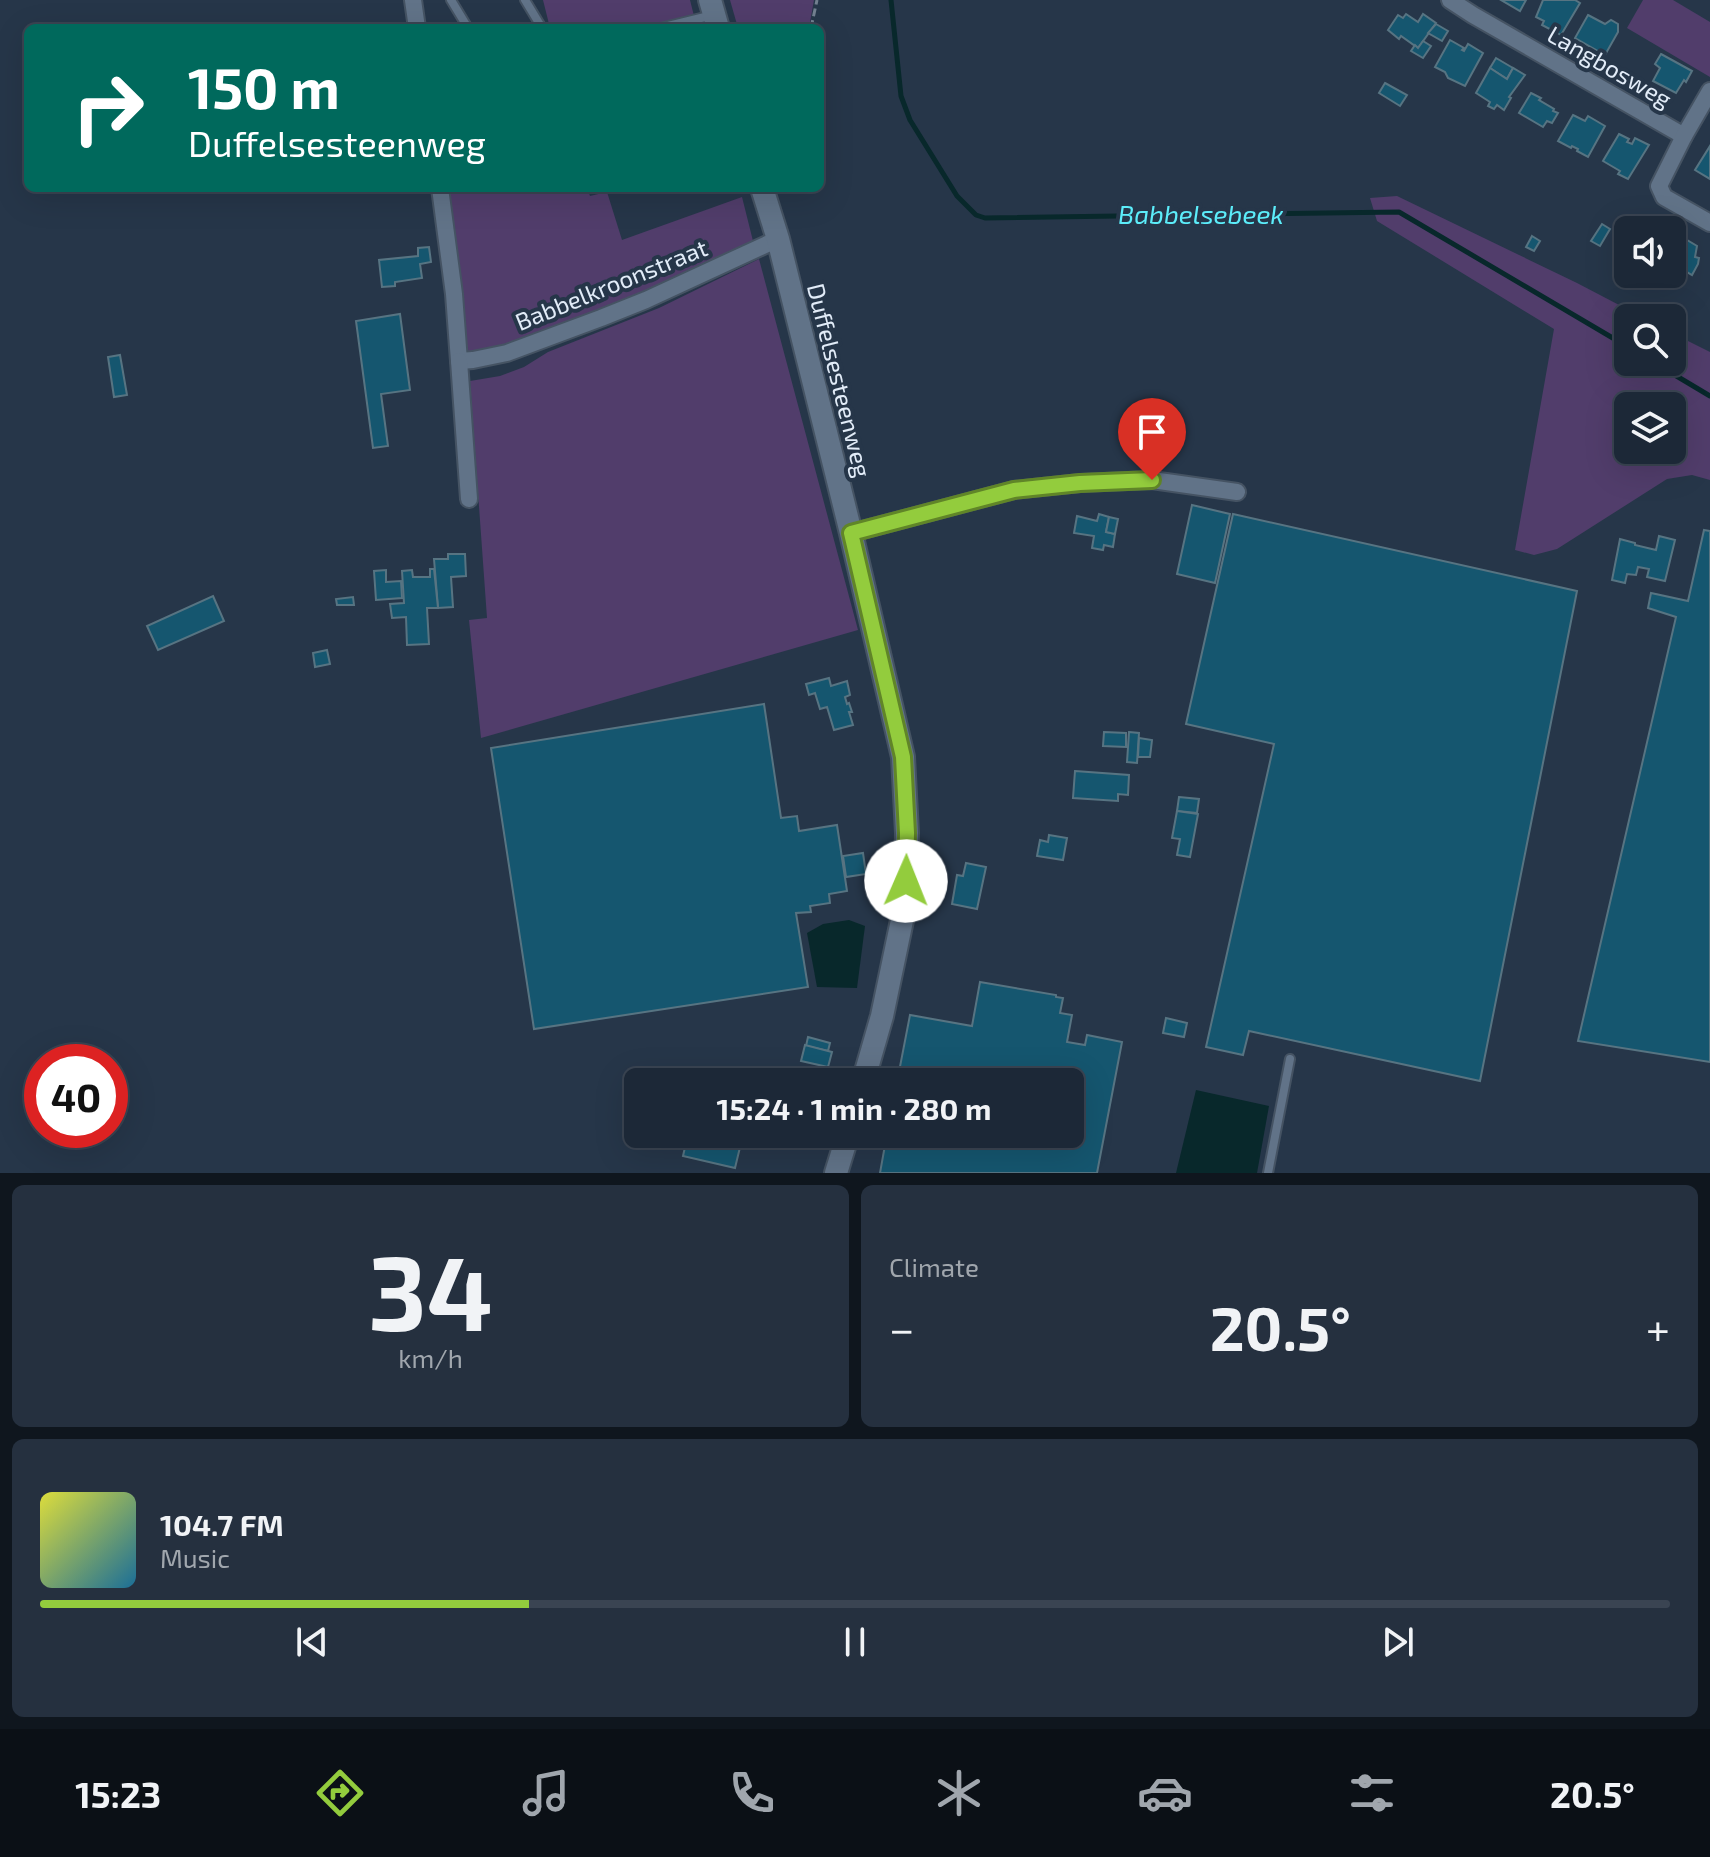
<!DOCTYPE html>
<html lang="en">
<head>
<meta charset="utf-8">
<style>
  :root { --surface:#1c2837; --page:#25303f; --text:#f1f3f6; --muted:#a0a6ad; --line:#3a4452; --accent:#93cc3d }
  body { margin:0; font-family:"Exo 2",sans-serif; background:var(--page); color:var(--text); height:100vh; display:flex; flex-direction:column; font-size:30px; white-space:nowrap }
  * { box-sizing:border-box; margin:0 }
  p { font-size:26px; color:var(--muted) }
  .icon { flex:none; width:44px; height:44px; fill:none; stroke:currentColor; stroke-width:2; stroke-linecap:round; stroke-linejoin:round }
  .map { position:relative; height:1173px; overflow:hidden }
  .details { display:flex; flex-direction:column; gap:12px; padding:12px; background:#0f161e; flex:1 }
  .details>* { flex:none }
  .guide { position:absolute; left:24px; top:24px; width:800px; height:168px; border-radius:12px; box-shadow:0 8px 32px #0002,0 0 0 2px var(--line); background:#00695c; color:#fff; overflow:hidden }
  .buttons { position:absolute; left:1614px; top:216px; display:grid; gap:16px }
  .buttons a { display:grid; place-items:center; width:72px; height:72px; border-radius:12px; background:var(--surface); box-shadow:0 8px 32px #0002,0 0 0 2px var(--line); font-size:40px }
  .speed { position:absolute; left:24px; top:1044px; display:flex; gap:16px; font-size:40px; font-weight:700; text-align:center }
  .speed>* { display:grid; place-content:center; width:104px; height:104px; border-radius:50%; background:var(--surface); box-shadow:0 8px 32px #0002,0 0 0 2px var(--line); line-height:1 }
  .speed .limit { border:12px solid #d22; background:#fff; color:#111 }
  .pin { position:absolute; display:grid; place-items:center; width:68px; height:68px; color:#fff; margin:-82px -34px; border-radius:50% 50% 50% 0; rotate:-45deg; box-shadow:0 0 8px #0007 }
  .pin .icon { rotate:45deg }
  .me { position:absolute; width:88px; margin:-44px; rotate:1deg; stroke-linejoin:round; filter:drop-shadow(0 0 6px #0008) }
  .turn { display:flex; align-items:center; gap:28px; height:168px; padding:0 32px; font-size:36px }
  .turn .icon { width:104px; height:104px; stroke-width:2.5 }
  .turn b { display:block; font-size:56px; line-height:68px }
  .big { font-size:60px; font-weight:700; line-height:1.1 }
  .details .card { flex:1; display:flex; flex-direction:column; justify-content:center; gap:12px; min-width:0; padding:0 28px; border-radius:12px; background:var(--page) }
  .details .dial { align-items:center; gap:0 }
  .dial b { font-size:104px; line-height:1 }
  .song { display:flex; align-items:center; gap:24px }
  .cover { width:96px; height:96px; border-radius:12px; background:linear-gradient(135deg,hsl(60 70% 55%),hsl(200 70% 35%)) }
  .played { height:8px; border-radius:4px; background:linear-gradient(90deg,var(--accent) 30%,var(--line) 30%) }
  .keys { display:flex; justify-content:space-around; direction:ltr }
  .heat { display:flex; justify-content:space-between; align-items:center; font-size:44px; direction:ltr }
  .details .tiles { flex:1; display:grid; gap:12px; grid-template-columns:1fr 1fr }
  .card:last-child { grid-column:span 2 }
  .trip { position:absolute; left:624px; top:1068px; width:460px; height:80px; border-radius:12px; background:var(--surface); box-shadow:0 8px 32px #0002,0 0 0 2px var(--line); font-weight:700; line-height:80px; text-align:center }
  .dock { display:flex; height:128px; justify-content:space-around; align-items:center; background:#0b1016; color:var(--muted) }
  .dock .icon { width:56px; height:56px }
  .dock .active { color:var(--accent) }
  .dock b { font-size:36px; color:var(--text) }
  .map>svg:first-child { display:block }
</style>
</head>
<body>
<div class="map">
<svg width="1710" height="1173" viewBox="0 0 1710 1173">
  <rect width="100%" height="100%" fill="#263649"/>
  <g fill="#513d6b" fill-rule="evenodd">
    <polygon points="543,0 690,0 697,28 550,28"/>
    <polygon points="730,0 814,0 809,28 738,28"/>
    <polygon points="1643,0 1673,0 1710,22 1710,77 1627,28"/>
    <polygon points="445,188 587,188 590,196 607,192 622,240 742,197 753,241 636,298 502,347 467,353"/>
    <path d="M1397 196 1577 283 1644 318H1628V362H1672V333L1710 352V480L1692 475 1667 479 1557 549 1534 555 1515 550 1554 329 1377 221 1370 198ZM1628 406H1672V450H1628Z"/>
    <polygon points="759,259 858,630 481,738 469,620 487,618 470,381 500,376 524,367 548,352 659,308"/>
  </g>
  <g fill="#08282b">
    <polygon points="849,920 865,926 857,988 817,987 807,933 823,924"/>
    <polygon points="1196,1090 1269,1106 1257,1173 1176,1173"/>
  </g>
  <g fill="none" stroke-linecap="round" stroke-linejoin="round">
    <g stroke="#08282b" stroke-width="5">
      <polyline points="891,0 901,96 910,120 957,196 976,215 985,218 1399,212 1628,347"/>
      <polyline points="1653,362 1710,396"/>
    </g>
  </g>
  <g fill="#15566f" stroke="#577482" stroke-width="2">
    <polygon points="1501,0 1526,0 1520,11"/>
    <polygon points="1543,0 1575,0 1580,3 1561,35 1542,25 1544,21 1536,17"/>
    <polygon points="1406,14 1418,22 1423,14 1436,23 1418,48 1401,36 1399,39 1388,30 1398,15 1403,18"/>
    <polygon points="1588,15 1605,24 1611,20 1618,24 1618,32 1605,55 1575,38"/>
    <polygon points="1436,24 1448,31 1442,41 1428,33"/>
    <polygon points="1450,40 1464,48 1462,50 1464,51 1468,44 1483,53 1465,86 1448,78 1445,72 1435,67"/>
    <polygon points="1423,41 1431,46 1423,58 1411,51 1415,45 1418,48"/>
    <polygon points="1661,54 1692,71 1686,82 1684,80 1676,93 1653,81 1660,68 1655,64"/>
    <polygon points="1496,58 1513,68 1507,79 1490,68"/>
    <polygon points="1490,68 1507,79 1513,68 1525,75 1509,97 1511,98 1504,110 1497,105 1494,109 1488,106 1490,102 1476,93"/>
    <polygon points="1385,83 1407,95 1400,106 1379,93"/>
    <polygon points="1531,93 1541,98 1539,100 1554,109 1553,111 1558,113 1552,123 1547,121 1543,127 1519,113"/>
    <polygon points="1573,115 1585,121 1588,116 1605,126 1588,157 1577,151 1578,149 1572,146 1571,148 1558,141"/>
    <polygon points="1619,134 1629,139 1627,142 1632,144 1635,138 1649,145 1628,179 1618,174 1620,171 1603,161"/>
    <polygon points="1710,146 1710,179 1695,170"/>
    <polygon points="1640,217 1650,223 1657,221 1665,226 1664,230 1628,230 1628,239 1624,229 1630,220"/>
    <polygon points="1602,224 1610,229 1600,246 1591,241"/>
    <polygon points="1677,234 1697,246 1695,257 1699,258 1698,264 1692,275 1672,263 1674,258 1672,256 1672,243"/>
    <polygon points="1532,236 1540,241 1534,251 1526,247"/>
    <polygon points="429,247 431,262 420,264 422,278 395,282 395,286 382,287 379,260 418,256 418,248"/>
    <polygon points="400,314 410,390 381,394 388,446 373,448 356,321"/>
    <polygon points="120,355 127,395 114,397 108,357"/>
    <polygon points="1192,505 1230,514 1215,583 1177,574"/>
    <polygon points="1099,514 1109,517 1106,532 1115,534 1113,547 1104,545 1103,550 1092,548 1094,536 1074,533 1077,516 1097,521"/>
    <polygon points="1233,514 1577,591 1480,1081 1249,1031 1243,1055 1206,1047 1274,744 1186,724"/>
    <polygon points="1109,517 1118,519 1115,534 1106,532"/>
    <polygon points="1704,530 1710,531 1710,1062 1578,1041 1676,617 1648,608 1651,593 1688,601"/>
    <polygon points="1659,536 1675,540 1665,581 1647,577 1649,569 1638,567 1636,575 1627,574 1625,583 1612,580 1620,539 1635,543 1635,545 1656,550"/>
    <polygon points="448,554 465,554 466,576 451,577 453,607 438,608 434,559 448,559"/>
    <polygon points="430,569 434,569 438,608 427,608 429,644 407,645 406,617 392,618 390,604 404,603 402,571 412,570 413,577 430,577"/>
    <polygon points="386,570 386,582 401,581 402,598 376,600 374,571"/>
    <polygon points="213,596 224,621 158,650 147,626"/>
    <polygon points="353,597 354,605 337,605 336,599"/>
    <polygon points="327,650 330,664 315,667 313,653"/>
    <polygon points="829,678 831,686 847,681 850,695 845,697 847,704 849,703 852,712 849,712 853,725 834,730 827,707 820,709 815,693 809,695 806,684"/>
    <polygon points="764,704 781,818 797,816 799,831 837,825 847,891 829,894 830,903 810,906 811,912 796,913 808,987 534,1029 491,748"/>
    <polygon points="1104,732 1126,733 1126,747 1103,746"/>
    <polygon points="1129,732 1139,733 1137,763 1127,762"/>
    <polygon points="1139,738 1152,740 1150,757 1138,757"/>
    <polygon points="1075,771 1129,775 1128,795 1118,794 1118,801 1073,798"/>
    <polygon points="1179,797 1199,799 1197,813 1177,811"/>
    <polygon points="1177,811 1198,814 1190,857 1177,855 1180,839 1172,838"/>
    <polygon points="1049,835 1067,838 1063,860 1037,856 1040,840 1048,842"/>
    <polygon points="863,853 866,874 846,877 843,856"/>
    <polygon points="966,863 986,867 977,909 952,904 957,875 963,876"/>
    <polygon points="980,982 1056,995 1056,997 1063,998 1060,1013 1072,1015 1067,1042 1085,1045 1087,1035 1122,1042 1097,1173 880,1173 887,1134 1070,1134 1070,1082 897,1082 910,1015 972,1026"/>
    <polygon points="1166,1018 1187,1023 1184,1037 1163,1033"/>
    <polygon points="808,1037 830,1043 828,1051 806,1046"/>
    <polygon points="805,1045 832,1052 828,1067 801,1061"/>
    <polygon points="791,1069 827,1077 826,1082 788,1082"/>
    <polygon points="688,1134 718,1134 742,1139 735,1168 683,1156"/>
  </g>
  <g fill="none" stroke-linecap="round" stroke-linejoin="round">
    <defs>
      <g id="lane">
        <polyline points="451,0 468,28"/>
        <polyline points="525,0 542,28"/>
        <polyline points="660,28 713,15"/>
        <polyline points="1268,1173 1290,1059"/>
      </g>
      <g id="street">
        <polyline points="413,0 417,28"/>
        <polyline points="1450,0 1473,15 1684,136"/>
        <polyline points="1710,91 1684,136 1659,186 1664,197 1710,223"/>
        <polyline points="440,188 454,294 459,361 473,360 507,353 601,318 646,300 778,239"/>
        <polyline points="459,361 469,499"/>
        <polyline points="851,533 1014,490 1080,483 1152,480 1237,492"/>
      </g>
      <g id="secondary">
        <polyline points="710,0 718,28"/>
        <polyline points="762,188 778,239 851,533 903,757 907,833 905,906 882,1016 863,1082"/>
        <polyline points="836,1173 848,1134"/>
      </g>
    </defs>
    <use href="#lane" stroke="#455363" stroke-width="12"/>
    <use href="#street" stroke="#455363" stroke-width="20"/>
    <use href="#secondary" stroke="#455363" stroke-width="26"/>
    <polyline stroke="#738090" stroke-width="3" stroke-dasharray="8 4" stroke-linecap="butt" points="811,28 817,0"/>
    <use href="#lane" stroke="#617388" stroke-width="8"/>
    <use href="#street" stroke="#617388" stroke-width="16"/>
    <use href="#secondary" stroke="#617388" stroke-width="22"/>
  </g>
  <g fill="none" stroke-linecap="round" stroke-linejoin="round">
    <defs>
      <polyline id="route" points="906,881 907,833 903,757 851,533 1014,490 1080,483 1152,480"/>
    </defs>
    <use href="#route" stroke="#608528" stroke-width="20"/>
    <use href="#route" stroke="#93cc3d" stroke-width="14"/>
  </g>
  <g text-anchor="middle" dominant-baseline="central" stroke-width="8" stroke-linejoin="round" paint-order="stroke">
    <g font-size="24" fill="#e2ecf8" stroke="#263649">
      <text transform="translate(1610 66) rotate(30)">Langbosweg</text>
      <text transform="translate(611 284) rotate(-22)">Babbelkroonstraat</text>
      <text transform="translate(840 380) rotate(76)">Duffelsesteenweg</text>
    </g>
    <g font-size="26" font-style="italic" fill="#5cedfa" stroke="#263649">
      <text x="1201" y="213">Babbelsebeek</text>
    </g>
  </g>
</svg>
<div class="buttons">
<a><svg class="icon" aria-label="sound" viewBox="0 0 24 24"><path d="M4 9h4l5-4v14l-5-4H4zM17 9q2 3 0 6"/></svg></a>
<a><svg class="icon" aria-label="search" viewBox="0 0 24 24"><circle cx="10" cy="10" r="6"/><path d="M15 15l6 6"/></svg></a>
<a><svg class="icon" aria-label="layers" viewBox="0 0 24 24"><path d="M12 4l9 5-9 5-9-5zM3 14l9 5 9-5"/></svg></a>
</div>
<div class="speed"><div class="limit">40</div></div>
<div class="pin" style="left:1152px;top:480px;background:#d93025"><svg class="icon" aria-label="arrive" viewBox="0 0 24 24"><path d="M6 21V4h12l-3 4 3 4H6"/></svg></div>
<svg class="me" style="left:906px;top:881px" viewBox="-20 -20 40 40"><circle r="19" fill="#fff"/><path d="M0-13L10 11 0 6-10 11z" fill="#93cc3d"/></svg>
<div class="trip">15:24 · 1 min · 280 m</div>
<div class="guide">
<div class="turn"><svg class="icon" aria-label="right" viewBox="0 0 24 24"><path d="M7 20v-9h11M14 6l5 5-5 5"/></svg><div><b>150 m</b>Duffelsesteenweg</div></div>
</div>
</div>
<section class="details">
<div class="tiles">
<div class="card dial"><b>34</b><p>km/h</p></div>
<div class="card"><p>Climate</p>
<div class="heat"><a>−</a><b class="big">20.5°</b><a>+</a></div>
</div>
<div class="card">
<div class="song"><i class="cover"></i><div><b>104.7 FM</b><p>Music</p></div></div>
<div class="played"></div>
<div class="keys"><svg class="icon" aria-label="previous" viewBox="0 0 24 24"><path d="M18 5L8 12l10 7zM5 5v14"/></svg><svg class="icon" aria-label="pause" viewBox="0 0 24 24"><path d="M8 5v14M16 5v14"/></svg><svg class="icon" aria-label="next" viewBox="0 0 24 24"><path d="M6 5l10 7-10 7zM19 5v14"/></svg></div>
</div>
</div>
</section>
<nav class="dock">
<b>15:23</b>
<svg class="icon active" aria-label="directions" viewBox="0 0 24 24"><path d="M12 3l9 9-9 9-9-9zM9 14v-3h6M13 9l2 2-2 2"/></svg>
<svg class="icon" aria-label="music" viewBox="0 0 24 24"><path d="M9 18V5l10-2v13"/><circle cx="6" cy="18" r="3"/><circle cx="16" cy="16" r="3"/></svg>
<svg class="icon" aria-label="phone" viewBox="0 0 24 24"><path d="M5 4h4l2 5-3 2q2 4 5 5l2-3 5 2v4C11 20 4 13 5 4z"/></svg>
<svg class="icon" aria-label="climate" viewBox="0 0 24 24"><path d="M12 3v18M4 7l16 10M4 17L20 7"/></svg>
<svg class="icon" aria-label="car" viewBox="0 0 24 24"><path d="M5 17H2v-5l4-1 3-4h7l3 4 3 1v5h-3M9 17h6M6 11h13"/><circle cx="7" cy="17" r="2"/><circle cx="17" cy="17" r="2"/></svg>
<svg class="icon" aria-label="filters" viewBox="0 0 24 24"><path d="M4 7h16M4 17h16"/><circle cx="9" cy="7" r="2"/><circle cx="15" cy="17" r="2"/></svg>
<b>20.5°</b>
</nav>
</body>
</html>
